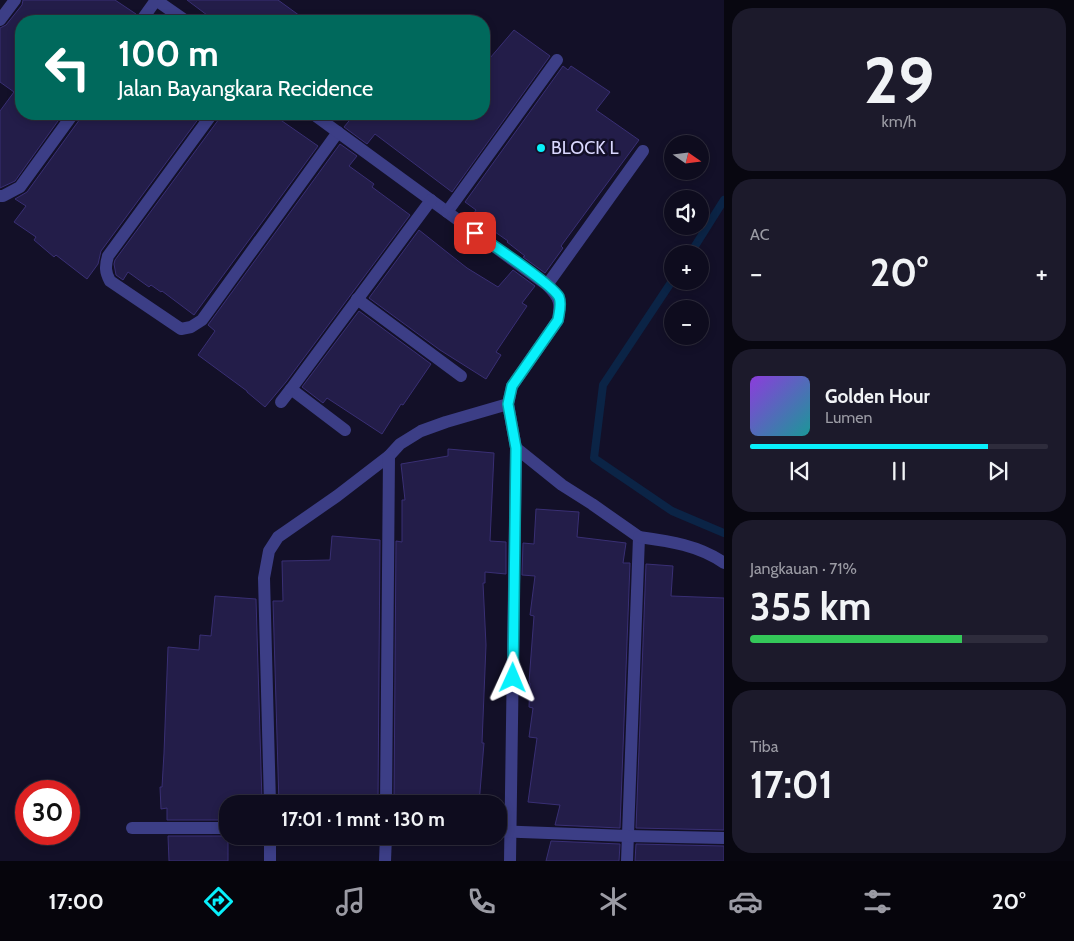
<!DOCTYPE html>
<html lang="id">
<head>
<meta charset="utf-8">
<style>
  :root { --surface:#0e0c1e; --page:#1c1a2b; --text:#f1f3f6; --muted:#9b9ba4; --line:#2e2c3c; --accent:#08f0fb }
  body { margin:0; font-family:Cabin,sans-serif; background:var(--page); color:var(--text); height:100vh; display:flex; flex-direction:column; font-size:19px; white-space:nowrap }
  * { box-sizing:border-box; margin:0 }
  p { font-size:16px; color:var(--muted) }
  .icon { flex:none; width:28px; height:28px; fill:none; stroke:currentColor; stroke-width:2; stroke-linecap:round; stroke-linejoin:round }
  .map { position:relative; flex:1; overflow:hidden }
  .drawer { display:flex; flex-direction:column; gap:8px; padding:8px; background:#080710; width:350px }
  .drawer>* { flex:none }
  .banner { position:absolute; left:15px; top:15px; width:475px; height:105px; border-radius:20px; box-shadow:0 2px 8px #0003,0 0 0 1px var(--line); background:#00695c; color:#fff; overflow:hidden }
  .needle { width:32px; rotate:104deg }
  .tools { position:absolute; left:664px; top:135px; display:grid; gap:10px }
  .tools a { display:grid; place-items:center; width:45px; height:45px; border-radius:50%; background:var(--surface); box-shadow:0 2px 8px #0003,0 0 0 1px var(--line); font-size:25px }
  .speed { position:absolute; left:15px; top:780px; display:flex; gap:10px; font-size:25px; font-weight:700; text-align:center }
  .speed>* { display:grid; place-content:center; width:65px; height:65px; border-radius:50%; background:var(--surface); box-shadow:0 2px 8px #0003,0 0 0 1px var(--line); line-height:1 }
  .speed .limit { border:8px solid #d22; background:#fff; color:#111 }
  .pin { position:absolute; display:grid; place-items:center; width:42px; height:42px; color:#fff; margin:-21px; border-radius:10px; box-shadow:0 2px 8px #0006 }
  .me { position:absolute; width:55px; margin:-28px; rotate:1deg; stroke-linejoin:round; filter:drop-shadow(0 0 4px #0008) }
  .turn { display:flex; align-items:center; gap:18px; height:105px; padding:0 20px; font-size:22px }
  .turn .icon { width:65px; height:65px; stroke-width:2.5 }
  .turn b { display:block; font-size:35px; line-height:42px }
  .big { font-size:38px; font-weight:800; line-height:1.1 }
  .drawer .card { flex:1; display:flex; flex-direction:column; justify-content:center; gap:8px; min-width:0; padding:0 18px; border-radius:20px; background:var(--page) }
  .drawer .dial { align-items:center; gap:0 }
  .dial b { font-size:65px; line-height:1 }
  .song { display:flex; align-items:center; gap:15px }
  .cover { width:60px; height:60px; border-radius:8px; background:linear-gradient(135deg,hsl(270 70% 55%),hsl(180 70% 35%)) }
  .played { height:5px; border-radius:2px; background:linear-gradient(90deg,var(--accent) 80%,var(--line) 80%) }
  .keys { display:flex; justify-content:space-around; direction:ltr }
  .heat { display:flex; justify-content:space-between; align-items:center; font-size:28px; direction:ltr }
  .charge { height:8px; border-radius:4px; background:linear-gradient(90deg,#34c759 71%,var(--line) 0) }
  .trip { position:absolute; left:219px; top:795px; width:288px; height:50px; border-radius:20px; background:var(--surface); box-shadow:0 2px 8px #0003,0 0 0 1px var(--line); font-weight:800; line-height:50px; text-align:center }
  .tabs { display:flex; height:80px; justify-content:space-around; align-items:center; background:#06050c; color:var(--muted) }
  .tabs .icon { width:35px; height:35px }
  .tabs .current { color:var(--accent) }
  .tabs b { font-size:22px; color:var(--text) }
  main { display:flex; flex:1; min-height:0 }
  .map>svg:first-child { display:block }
</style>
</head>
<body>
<main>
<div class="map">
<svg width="724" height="861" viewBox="0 0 724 861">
  <rect width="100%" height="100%" fill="#131028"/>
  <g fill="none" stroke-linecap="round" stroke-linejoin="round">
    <g stroke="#0b2446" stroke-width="8">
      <polyline points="690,254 724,200"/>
      <polyline points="672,281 603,385 594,458 672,511 724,533"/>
    </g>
  </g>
  <g fill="#231d49" stroke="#392f74">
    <polygon points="23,0 115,0 136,14 133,21 21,21 21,114 63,114 15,181 0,188 0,111 14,92 0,82 0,28 6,25 22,5"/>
    <polygon points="187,0 278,0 307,21 215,21"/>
    <polygon points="514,30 550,56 452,192 375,134 367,144 344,127 353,116 349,114 484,114 484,65"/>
    <polygon points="563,66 568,70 571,66 610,92 596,110 639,140 561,246 563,248 545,273 523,257 525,256 507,242 508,241 472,216 476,210 465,202"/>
    <polygon points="81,114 202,114 101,251 98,264 87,279 56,255 54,257 34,240 36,237 14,222 26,206 15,199 27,192 80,119"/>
    <polygon points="220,114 272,114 318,146 194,315 162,291 161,292 151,285 149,287 128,272 123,280 116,275 114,264 115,260 219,119"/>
    <polygon points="340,144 357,156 349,166 374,184 372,187 410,215 286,382 265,407 247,392 247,391 198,355 215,331 208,325"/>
    <polygon points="419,230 467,268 498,287 513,270 535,286 522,303 527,306 496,352 501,355 486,379 440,350 369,298"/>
    <polygon points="359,311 431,364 403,405 401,404 382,434 327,398 323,403 302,387"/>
    <polygon points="448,449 494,453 490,541 506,542 506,574 485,572 485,583 483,583 486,645 482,743 484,743 479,804 394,804 396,541 402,542 402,500 405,500 401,464 448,456"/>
    <polygon points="536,509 579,512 577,537 626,543 623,563 630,563 620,828 555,825 560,805 528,802 537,738 529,737 533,708 529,707 530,683 529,682 534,616 530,615 535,576 522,575 523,543 534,544"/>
    <polygon points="332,536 380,540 378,801 339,798 339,804 279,804 273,601 283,601 282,561 330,560"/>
    <polygon points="646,564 673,566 671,596 724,598 724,830 636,828"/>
    <polygon points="215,596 256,599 262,801 228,802 228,820 167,820 167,808 161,809 160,787 162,787 164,753 168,647 199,650 200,635 211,636"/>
    <polygon points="168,836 228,836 228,861 169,861"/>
    <polygon points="551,841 620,844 619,861 546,861"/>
    <polygon points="636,844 724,846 724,861 635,861"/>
  </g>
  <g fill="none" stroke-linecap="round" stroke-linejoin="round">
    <g stroke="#3c3e86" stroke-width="12">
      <polyline points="156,0 186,21"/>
      <polyline points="0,20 15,0"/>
      <polyline points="141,21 156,0"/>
      <path d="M212 114 108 256C105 266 105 272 110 281L181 329 191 327 202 320 338 132"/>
      <path d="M313 114 547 285C560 298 561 302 558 320L512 386 508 404 516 448 510 861"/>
      <polyline points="0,196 3,196 20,187 73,114"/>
      <polyline points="447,212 557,60"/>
      <polyline points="547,285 643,151"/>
      <polyline points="357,299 461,376"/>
      <polyline points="281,402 291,389"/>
      <polyline points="345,430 291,389 431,200"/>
      <polyline points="516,448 562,485 592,504 639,537 627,861"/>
      <path d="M639 537C668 541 699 545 724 563"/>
      <polyline points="270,804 264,578 269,551 278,537 337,496 389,456 400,444 421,431 446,422 508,404"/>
      <polyline points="386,804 389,456"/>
      <polyline points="132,828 228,828"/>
      <polyline points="498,831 628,836 724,838"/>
      <polyline points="270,861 270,836"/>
      <polyline points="385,861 386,836"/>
    </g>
  </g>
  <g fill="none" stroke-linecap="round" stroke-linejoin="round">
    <defs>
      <path id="route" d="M475 233C490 243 553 285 559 297 562 304 559 313 558 320L512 386 508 404 516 448 513 678"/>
    </defs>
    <use href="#route" stroke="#059ca3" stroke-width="12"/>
    <use href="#route" stroke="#08f0fb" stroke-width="9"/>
  </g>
  <circle fill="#08f0fb" stroke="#131028" stroke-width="2" cx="541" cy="148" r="5"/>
  <g text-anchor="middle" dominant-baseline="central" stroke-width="5" stroke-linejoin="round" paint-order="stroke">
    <g font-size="18" fill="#dad8fe" stroke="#131028" text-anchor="start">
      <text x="551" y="148">BLOCK L</text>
    </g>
  </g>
</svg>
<div class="tools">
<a><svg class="needle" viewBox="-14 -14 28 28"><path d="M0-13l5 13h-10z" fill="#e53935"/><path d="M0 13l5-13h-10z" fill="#9b9ba4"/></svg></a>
<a><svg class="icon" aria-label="sound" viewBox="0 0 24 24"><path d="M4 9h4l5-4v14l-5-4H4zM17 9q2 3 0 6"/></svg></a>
<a>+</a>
<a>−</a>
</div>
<div class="speed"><div class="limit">30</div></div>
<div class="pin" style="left:475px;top:233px;background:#d93025"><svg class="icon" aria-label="arrive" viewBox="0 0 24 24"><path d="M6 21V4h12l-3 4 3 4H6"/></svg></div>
<svg class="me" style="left:513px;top:678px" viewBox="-20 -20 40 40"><path d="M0-17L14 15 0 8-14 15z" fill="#08f0fb" stroke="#fff" stroke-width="4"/></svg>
<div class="trip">17:01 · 1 mnt · 130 m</div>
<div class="banner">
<div class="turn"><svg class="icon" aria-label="left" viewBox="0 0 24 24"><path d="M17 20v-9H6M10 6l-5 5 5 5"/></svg><div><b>100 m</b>Jalan Bayangkara Recidence</div></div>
</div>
</div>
<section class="drawer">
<div class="card dial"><b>29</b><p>km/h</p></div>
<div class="card"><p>AC</p>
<div class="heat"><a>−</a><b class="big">20°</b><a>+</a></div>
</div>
<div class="card">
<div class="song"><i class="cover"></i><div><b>Golden Hour</b><p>Lumen</p></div></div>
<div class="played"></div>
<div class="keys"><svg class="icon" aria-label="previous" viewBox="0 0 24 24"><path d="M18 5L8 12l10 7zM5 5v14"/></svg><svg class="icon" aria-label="pause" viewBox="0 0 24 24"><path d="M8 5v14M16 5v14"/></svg><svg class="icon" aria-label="next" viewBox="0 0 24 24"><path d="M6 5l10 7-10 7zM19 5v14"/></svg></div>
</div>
<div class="card"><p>Jangkauan · 71%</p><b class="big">355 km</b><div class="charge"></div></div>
<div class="card"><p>Tiba</p><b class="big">17:01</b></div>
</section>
</main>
<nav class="tabs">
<b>17:00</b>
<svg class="icon current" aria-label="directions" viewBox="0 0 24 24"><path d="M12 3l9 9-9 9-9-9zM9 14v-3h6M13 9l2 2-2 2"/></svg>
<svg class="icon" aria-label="music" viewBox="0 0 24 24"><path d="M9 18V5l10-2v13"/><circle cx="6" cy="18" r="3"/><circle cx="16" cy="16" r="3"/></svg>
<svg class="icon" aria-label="phone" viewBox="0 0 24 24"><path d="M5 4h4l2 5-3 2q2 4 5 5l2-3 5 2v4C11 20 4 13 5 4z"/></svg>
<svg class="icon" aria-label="climate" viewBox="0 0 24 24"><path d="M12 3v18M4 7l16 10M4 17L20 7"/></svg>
<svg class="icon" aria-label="car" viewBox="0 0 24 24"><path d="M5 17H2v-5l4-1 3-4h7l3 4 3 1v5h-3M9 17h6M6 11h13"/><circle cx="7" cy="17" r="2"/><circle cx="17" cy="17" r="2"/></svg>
<svg class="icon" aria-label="filters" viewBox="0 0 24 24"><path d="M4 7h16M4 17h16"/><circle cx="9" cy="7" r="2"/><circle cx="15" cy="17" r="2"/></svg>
<b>20°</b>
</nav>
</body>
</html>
